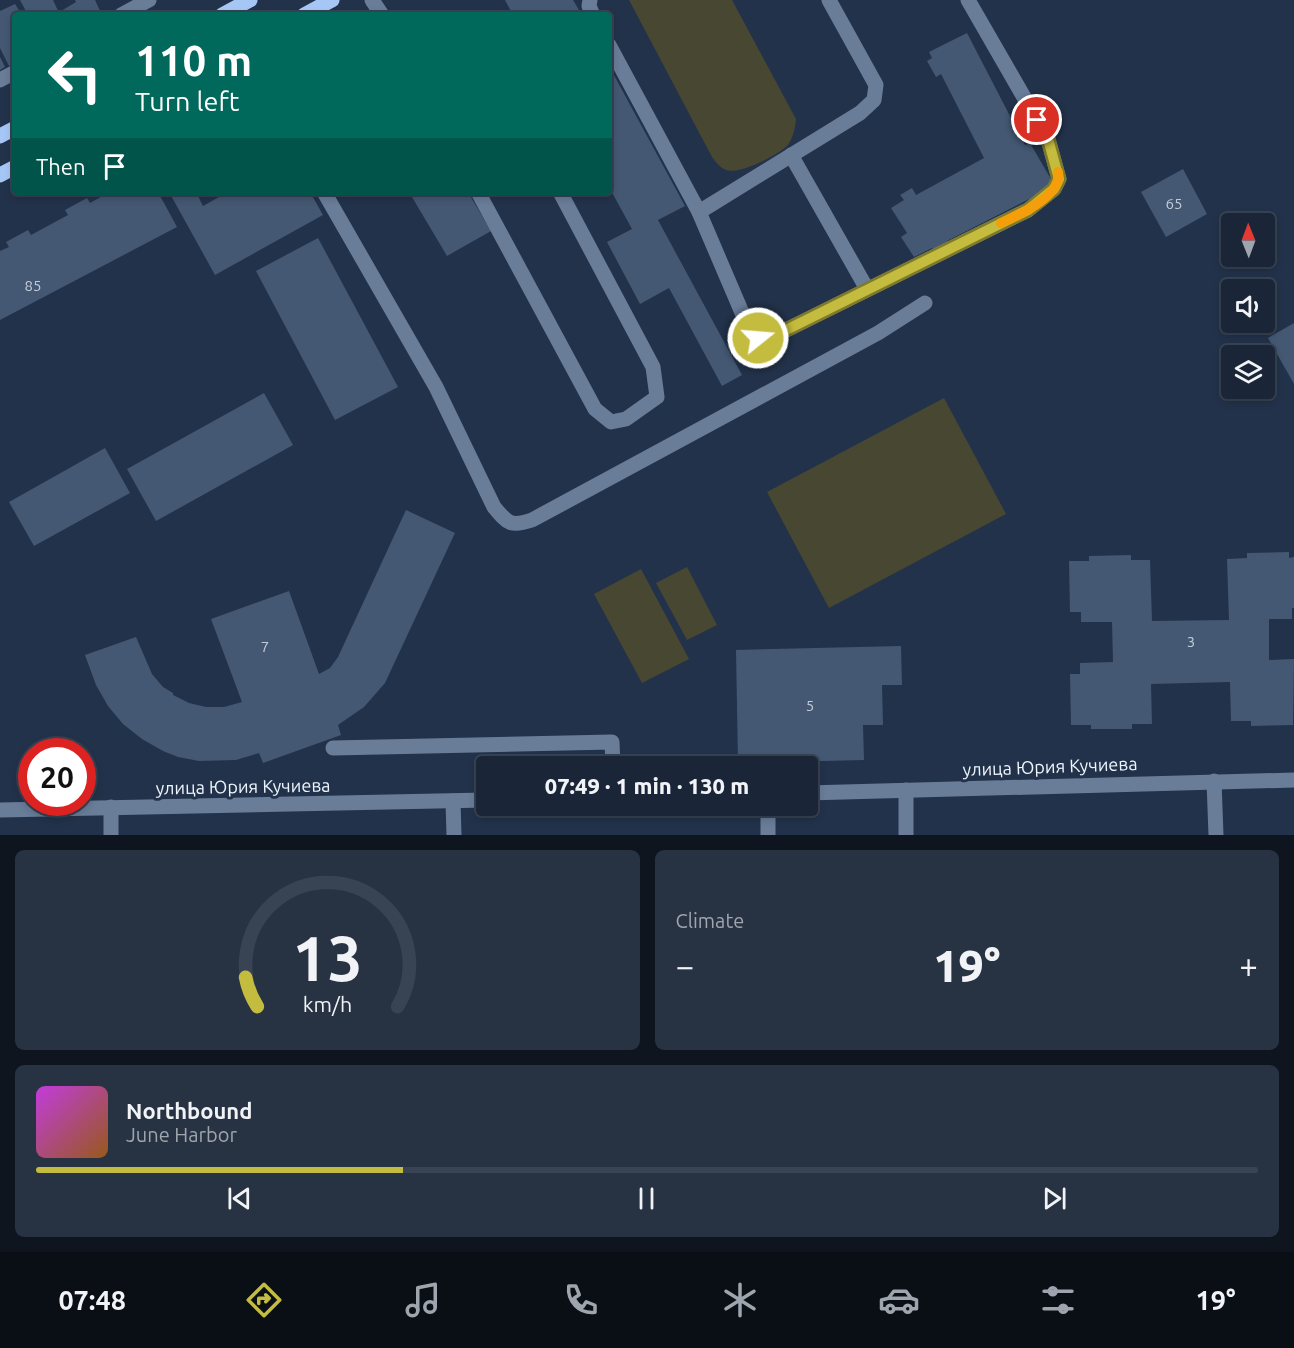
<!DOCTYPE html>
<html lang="en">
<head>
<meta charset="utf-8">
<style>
  :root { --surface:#1a2638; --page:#273243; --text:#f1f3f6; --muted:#9fa5ae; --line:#384353; --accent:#c4bc3e }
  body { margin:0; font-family:Ubuntu,sans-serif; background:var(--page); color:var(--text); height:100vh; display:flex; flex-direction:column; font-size:22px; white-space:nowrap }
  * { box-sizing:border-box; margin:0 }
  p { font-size:20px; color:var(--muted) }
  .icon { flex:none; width:33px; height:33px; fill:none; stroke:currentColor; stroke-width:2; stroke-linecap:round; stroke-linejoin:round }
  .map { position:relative; height:835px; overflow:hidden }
  .panel { display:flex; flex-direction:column; gap:15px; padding:15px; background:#0e151f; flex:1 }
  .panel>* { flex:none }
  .top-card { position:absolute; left:12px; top:12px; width:600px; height:183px; border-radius:6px; box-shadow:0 3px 9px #0003,0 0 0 2px var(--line); background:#00695c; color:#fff; overflow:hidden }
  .needle { width:39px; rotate:359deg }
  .buttons { position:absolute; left:1221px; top:213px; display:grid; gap:12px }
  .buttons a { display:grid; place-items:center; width:54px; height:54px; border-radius:6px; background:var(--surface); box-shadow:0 3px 9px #0003,0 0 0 2px var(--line); font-size:30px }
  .speed { position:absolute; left:18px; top:738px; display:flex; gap:12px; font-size:30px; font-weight:700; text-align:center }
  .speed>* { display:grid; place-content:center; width:78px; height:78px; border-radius:50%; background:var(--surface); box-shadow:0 3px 9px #0003,0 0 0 2px var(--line); line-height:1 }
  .speed .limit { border:9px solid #d22; background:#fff; color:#111 }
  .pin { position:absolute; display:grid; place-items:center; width:51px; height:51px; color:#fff; margin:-26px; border:3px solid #fff; border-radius:50%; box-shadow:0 2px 6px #0007 }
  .me { position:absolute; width:66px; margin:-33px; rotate:73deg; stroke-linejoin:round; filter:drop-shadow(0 0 4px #0008) }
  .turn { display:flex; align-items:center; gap:21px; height:126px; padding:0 24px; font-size:27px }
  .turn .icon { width:78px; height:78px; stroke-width:2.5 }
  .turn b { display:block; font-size:42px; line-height:51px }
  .then { display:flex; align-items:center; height:57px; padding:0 24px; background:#0003; gap:12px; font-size:22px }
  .big { font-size:45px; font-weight:800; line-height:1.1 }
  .panel .card { flex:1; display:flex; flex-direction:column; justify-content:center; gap:9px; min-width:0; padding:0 21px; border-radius:9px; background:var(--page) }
  .panel .dial { align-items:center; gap:0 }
  .dial svg { height:156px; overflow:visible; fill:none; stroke:var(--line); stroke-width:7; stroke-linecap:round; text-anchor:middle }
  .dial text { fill:var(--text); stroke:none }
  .song { display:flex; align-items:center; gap:18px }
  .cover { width:72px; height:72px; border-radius:9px; background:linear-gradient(135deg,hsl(290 70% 55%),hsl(30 70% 35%)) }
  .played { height:6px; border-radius:3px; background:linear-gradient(90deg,var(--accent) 30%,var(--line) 30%) }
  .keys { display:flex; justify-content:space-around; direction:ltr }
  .heat { display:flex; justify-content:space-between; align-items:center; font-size:33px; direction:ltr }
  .panel .tiles { flex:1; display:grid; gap:15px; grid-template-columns:1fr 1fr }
  .card:last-child { grid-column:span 2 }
  .trip { position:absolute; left:476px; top:756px; width:342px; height:60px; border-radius:6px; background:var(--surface); box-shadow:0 3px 9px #0003,0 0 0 2px var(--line); font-weight:800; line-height:60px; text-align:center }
  .tabs { display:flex; height:96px; justify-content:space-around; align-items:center; background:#0a0f16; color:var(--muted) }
  .tabs .icon { width:42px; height:42px }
  .tabs .active { color:var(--accent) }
  .tabs b { font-size:27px; color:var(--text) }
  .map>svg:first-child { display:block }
</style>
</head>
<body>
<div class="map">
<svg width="1294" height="835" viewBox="0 0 1294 835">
  <rect width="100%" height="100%" fill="#22324a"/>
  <g fill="#474732">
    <path d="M629 0H732L796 119C795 128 793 139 787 146 776 156 739 175 726 170 719 167 716 162 712 157Z"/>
    <polygon points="944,398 1006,514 829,608 767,492"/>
    <polygon points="687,567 717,625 687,640 656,583"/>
    <polygon points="641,569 689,659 642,683 594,594"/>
  </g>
  <g fill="#445873">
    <polygon points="20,0 53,0 60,15 28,15"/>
    <polygon points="75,0 95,0 101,13 97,15 63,15 61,11 76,2"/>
    <polygon points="505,0 573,0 582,15 513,15"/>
    <polygon points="15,4 22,15 15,15 15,63 9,66 0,48 0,11"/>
    <polygon points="967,33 1025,145 1030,143 1055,186 947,241 951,247 936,254 932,248 914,257 901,237 907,233 891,208 904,200 900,195 912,188 916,195 984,158 941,74 936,77 927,61 932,58 929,52"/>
    <polygon points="0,57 5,67 0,70"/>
    <polygon points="609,66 685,206 658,220 742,375 722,386 669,288 640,304 607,242 632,229 609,187"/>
    <polygon points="1183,169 1207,214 1166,237 1141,192"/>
    <polygon points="105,192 158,192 177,227 0,320 0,251 9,247 6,242 28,230 31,235 68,215 65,210 87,198 90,203 106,194"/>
    <polygon points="169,192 196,192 203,206 228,192 310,192 323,215 215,275"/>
    <polygon points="409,192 468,192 491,231 447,256"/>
    <polygon points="318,238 398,387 335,420 256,271"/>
    <polygon points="1294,323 1294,384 1268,338"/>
    <polygon points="264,393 293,445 156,521 127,469"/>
    <polygon points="105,448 130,493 34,546 9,502"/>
    <polygon points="406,510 455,533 385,683 364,707 338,725 341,735 263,763 259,753 236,760 199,761 178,757 163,751 142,739 123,724 108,706 96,685 85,655 136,637 152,674 163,687 173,693 173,695 189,703 206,707 224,707 242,702 211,619 289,591 319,674 330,668 338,657"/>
    <polygon points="1289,552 1289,558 1294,557 1294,608 1292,608 1292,619 1269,619 1269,660 1294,659 1293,725 1251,726 1251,721 1231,721 1230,682 1151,684 1152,724 1132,724 1132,729 1091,729 1091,725 1071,725 1070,674 1080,674 1080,663 1113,662 1112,622 1081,622 1081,612 1070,612 1069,561 1089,561 1089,556 1131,555 1131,560 1150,560 1152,621 1229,620 1227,559 1247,558 1247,553"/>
    <polygon points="901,646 902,685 882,685 883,725 863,725 864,760 738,763 736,650"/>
  </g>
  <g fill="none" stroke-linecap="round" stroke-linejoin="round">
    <g stroke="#697d99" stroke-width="15">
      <polyline points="372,0 382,15"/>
      <polyline points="590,0 589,6 593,15"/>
      <polyline points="121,15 149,0"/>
      <polyline points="609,45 699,212 749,329 758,338 774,336 1028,210 1054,189 1059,179 1048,139 968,0"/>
      <polyline points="0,80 15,72"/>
      <polyline points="791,155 867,289"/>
      <path d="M324 192 436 387 494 507C508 524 511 527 532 520L878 333 925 303"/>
      <polyline points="478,192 595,409 611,422 626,419 657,397 653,367 560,192"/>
      <polyline points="699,212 860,113 874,100 876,85 829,0"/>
      <polyline points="333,748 612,742 613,766"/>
      <polyline points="1214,781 1216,835"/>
      <polyline points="906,790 906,835"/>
      <polyline points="807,793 1294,780"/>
      <polyline points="453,801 454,835"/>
      <polyline points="768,806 768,835"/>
      <polyline points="111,807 111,835"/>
      <polyline points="0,810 486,800"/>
    </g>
    <g stroke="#a6c7f6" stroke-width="15">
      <polyline points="222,15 250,0"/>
      <polyline points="304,15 332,0"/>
      <polyline points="0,136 15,128"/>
      <polyline points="0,175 15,167"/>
    </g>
  </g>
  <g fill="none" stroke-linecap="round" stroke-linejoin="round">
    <defs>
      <polyline id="route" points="758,338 774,336 1028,210 1054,189 1059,179 1048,139 1037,120"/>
    </defs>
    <use href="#route" stroke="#7f7a28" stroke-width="15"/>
    <use href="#route" stroke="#c4bc3e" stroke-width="10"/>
    <path stroke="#f59e0b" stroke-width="10" d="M1001 223C1019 215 1063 195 1058 172"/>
  </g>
  <g text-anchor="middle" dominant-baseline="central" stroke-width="6" stroke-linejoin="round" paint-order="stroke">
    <g font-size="15" fill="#c3cdda">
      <text x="1174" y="203">65</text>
      <text x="33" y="285">85</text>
      <text x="1191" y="641">3</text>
      <text x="265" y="646">7</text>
      <text x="810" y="705">5</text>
    </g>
    <g font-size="18" fill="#edf4fd" stroke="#22324a">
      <text transform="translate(1050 766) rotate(-2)">улица Юрия Кучиева</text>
      <text transform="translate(243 786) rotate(-1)">улица Юрия Кучиева</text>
    </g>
  </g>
</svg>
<div class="buttons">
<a><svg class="needle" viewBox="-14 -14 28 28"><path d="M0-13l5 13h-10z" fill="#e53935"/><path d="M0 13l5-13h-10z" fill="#9fa5ae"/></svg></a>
<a><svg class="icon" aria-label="sound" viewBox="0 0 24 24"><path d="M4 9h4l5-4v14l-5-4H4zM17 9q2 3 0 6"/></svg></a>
<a><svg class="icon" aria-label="layers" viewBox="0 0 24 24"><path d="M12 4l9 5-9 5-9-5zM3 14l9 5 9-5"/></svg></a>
</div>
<div class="speed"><div class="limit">20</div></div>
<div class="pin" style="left:1037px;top:120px;background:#d93025"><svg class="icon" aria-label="arrive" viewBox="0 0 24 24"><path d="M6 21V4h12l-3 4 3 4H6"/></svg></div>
<svg class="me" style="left:758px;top:338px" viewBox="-20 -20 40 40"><circle r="17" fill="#c4bc3e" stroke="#fff" stroke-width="3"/><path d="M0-11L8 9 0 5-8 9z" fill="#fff"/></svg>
<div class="trip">07:49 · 1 min · 130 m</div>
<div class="top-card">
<div class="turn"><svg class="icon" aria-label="left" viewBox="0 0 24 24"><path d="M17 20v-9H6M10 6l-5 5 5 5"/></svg><div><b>110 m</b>Turn left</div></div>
<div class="then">Then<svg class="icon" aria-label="arrive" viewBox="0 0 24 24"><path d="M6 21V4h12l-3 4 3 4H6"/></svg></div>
</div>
</div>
<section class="panel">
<div class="tiles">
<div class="card dial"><svg viewBox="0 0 100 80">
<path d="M14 69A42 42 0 1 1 86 69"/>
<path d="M14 69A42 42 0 0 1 8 54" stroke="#c4bc3e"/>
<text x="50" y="56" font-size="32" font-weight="700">13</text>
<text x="50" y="72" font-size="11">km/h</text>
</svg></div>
<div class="card"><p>Climate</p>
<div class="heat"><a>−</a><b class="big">19°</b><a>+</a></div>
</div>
<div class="card">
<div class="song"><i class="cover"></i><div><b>Northbound</b><p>June Harbor</p></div></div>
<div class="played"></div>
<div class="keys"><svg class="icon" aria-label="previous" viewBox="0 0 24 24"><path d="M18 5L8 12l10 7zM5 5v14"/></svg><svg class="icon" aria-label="pause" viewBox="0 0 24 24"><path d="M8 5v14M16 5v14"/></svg><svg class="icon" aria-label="next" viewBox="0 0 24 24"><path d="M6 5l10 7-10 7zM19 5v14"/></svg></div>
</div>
</div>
</section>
<nav class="tabs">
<b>07:48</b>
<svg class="icon active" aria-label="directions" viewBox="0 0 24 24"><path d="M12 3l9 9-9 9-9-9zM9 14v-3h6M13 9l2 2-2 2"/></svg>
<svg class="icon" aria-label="music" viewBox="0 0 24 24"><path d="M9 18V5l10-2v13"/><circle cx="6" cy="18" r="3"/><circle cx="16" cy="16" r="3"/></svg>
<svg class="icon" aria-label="phone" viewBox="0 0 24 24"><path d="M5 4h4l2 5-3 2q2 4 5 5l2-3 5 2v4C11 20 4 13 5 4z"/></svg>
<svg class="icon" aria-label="climate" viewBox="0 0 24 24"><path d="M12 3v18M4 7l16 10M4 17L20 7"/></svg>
<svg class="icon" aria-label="car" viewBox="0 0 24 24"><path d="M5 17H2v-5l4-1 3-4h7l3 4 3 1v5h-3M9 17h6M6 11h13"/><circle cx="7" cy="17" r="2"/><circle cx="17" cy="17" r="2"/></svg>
<svg class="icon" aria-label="filters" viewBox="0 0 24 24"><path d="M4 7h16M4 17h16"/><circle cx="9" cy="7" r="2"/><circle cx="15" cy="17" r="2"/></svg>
<b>19°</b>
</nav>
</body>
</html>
